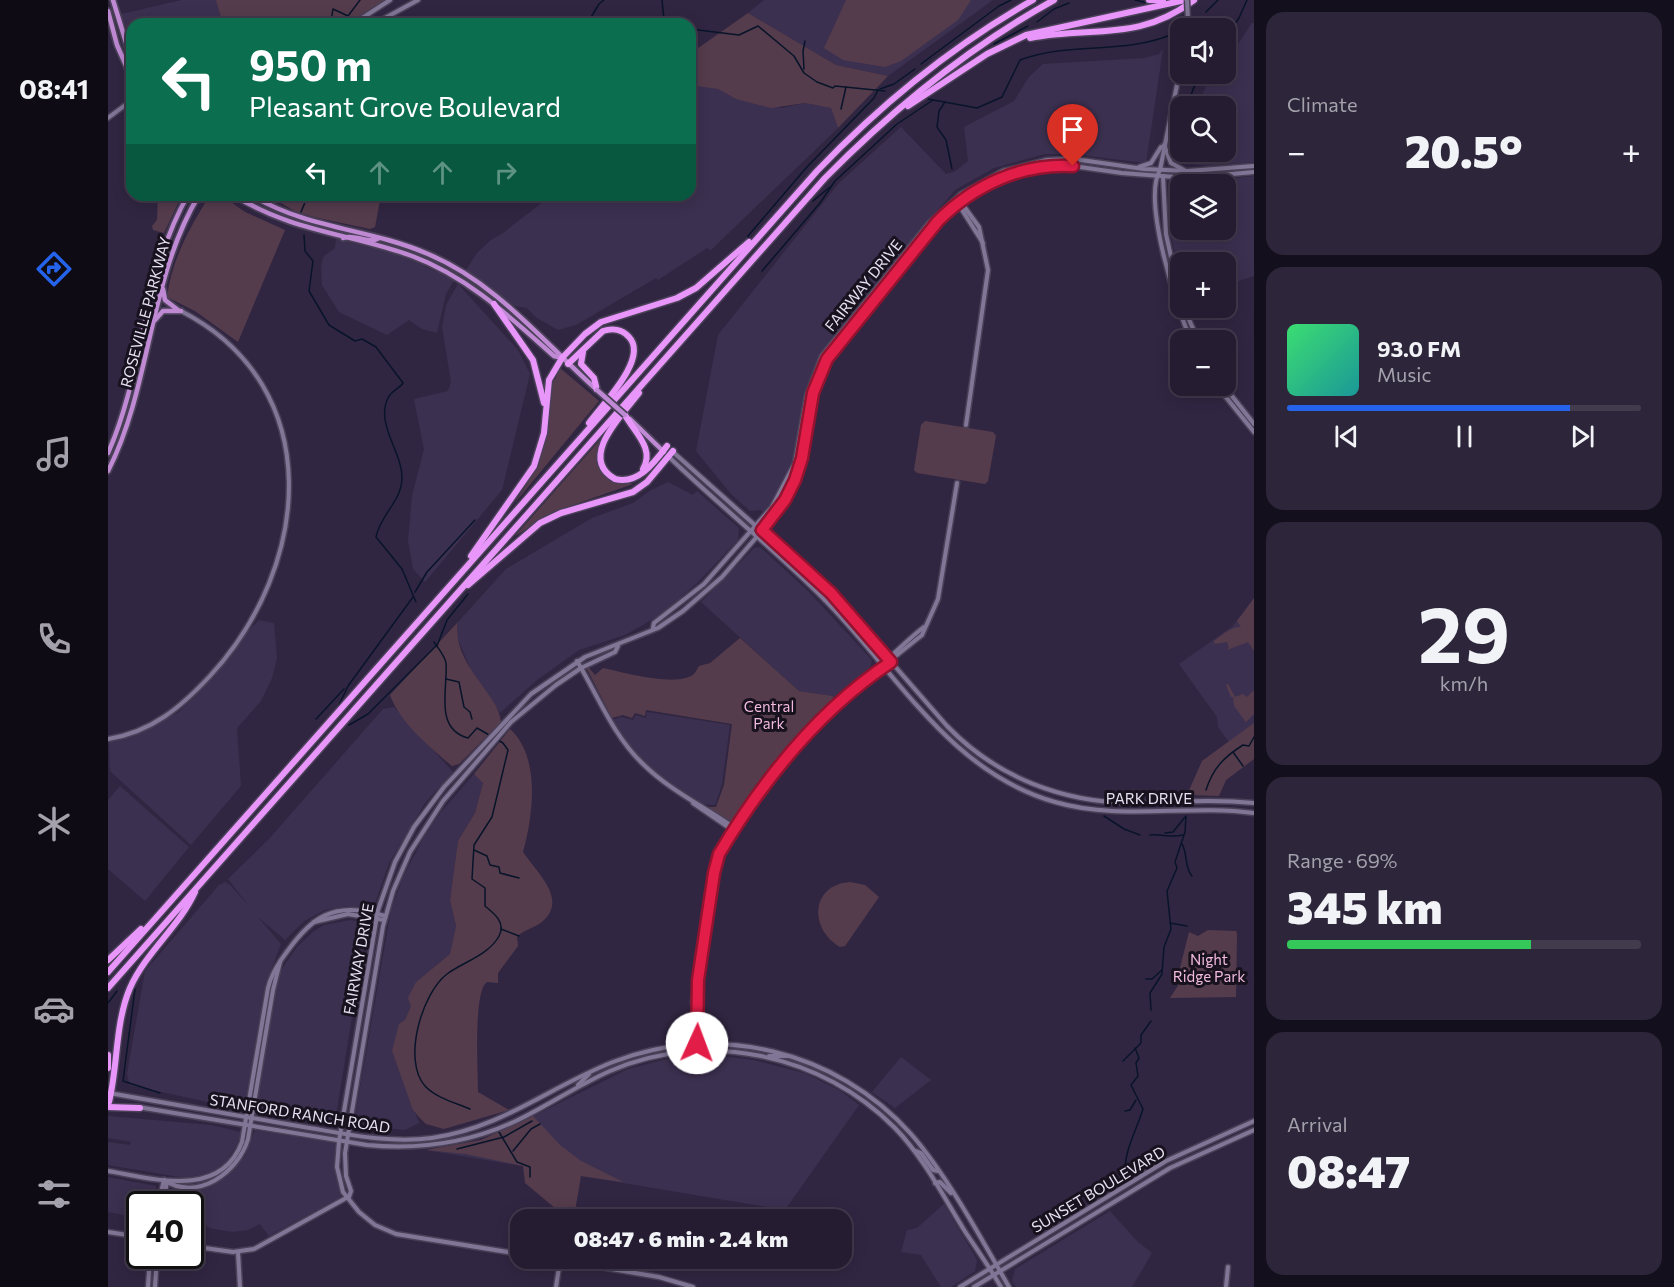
<!DOCTYPE html>
<html lang="en">
<head>
<meta charset="utf-8">
<style>
  :root { --surface:#251c32; --page:#2d253a; --text:#f1f3f6; --muted:#a3a1ac; --line:#423a4d; --accent:#2563eb }
  body { margin:0; font-family:Commissioner,sans-serif; background:var(--page); color:var(--text); height:100vh; display:flex; flex-direction:column; font-size:22px; white-space:nowrap }
  * { box-sizing:border-box; margin:0 }
  p { font-size:20px; color:var(--muted) }
  .icon { flex:none; width:33px; height:33px; fill:none; stroke:currentColor; stroke-width:2; stroke-linecap:round; stroke-linejoin:round }
  .map { position:relative; flex:1; overflow:hidden }
  .details { display:flex; flex-direction:column; gap:12px; padding:12px; background:#140f1c; width:420px }
  .details>* { flex:none }
  .hud { position:absolute; left:18px; top:18px; width:570px; height:183px; border-radius:18px; box-shadow:0 3px 15px #0003,0 0 0 2px var(--line); background:#0b6e4f; color:#fff; overflow:hidden }
  .fabs { position:absolute; left:1062px; top:18px; display:grid; gap:12px }
  .fabs a { display:grid; place-items:center; width:66px; height:66px; border-radius:12px; background:var(--surface); box-shadow:0 3px 15px #0003,0 0 0 2px var(--line); font-size:30px }
  .speed { position:absolute; left:18px; top:1191px; display:flex; gap:12px; font-size:30px; font-weight:700; text-align:center }
  .speed>* { display:grid; place-content:center; width:78px; height:78px; border-radius:50%; background:var(--surface); box-shadow:0 3px 15px #0003,0 0 0 2px var(--line); line-height:1 }
  .speed .limit { border:3px solid #111; border-radius:9px; background:#fff; color:#111 }
  .pin { position:absolute; display:grid; place-items:center; width:51px; height:51px; color:#fff; margin:-62px -26px; border-radius:50% 50% 50% 0; rotate:-45deg; box-shadow:0 0 6px #0007 }
  .pin .icon { rotate:45deg }
  .me { position:absolute; width:66px; margin:-33px; rotate:2deg; stroke-linejoin:round; filter:drop-shadow(0 0 4px #0008) }
  .turn { display:flex; align-items:center; gap:21px; height:126px; padding:0 24px; font-size:27px }
  .turn .icon { width:78px; height:78px; stroke-width:2.5 }
  .turn b { display:block; font-size:42px; line-height:51px }
  .lanes { display:flex; align-items:center; height:57px; padding:0 24px; background:#0003; justify-content:center; gap:30px; direction:ltr }
  .lanes .off { opacity:.35 }
  .big { font-size:45px; font-weight:800; line-height:1.1 }
  .details .widget { flex:1; display:flex; flex-direction:column; justify-content:center; gap:9px; min-width:0; padding:0 21px; border-radius:18px; background:var(--page) }
  .details .dial { align-items:center; gap:0 }
  .dial b { font-size:78px; line-height:1 }
  .song { display:flex; align-items:center; gap:18px }
  .cover { width:72px; height:72px; border-radius:9px; background:linear-gradient(135deg,hsl(140 70% 55%),hsl(180 70% 35%)) }
  .played { height:6px; border-radius:3px; background:linear-gradient(90deg,var(--accent) 80%,var(--line) 80%) }
  .keys { display:flex; justify-content:space-around; direction:ltr }
  .heat { display:flex; justify-content:space-between; align-items:center; font-size:33px; direction:ltr }
  .charge { height:9px; border-radius:4px; background:linear-gradient(90deg,#34c759 69%,var(--line) 0) }
  .trip { position:absolute; left:402px; top:1209px; width:342px; height:60px; border-radius:18px; background:var(--surface); box-shadow:0 3px 15px #0003,0 0 0 2px var(--line); font-weight:800; line-height:60px; text-align:center }
  main { display:flex; flex:1; min-height:0 }
  .tab-bar { display:flex; flex-direction:column; width:108px; justify-content:space-around; align-items:center; background:#0f0b14; color:var(--muted) }
  .tab-bar .icon { width:42px; height:42px }
  .tab-bar .selected { color:var(--accent) }
  .tab-bar b { font-size:27px; color:var(--text) }
  .map>svg:first-child { display:block }
</style>
</head>
<body>
<main>
<nav class="tab-bar">
<b>08:41</b>
<svg class="icon selected" aria-label="directions" viewBox="0 0 24 24"><path d="M12 3l9 9-9 9-9-9zM9 14v-3h6M13 9l2 2-2 2"/></svg>
<svg class="icon" aria-label="music" viewBox="0 0 24 24"><path d="M9 18V5l10-2v13"/><circle cx="6" cy="18" r="3"/><circle cx="16" cy="16" r="3"/></svg>
<svg class="icon" aria-label="phone" viewBox="0 0 24 24"><path d="M5 4h4l2 5-3 2q2 4 5 5l2-3 5 2v4C11 20 4 13 5 4z"/></svg>
<svg class="icon" aria-label="climate" viewBox="0 0 24 24"><path d="M12 3v18M4 7l16 10M4 17L20 7"/></svg>
<svg class="icon" aria-label="car" viewBox="0 0 24 24"><path d="M5 17H2v-5l4-1 3-4h7l3 4 3 1v5h-3M9 17h6M6 11h13"/><circle cx="7" cy="17" r="2"/><circle cx="17" cy="17" r="2"/></svg>
<svg class="icon" aria-label="filters" viewBox="0 0 24 24"><path d="M4 7h16M4 17h16"/><circle cx="9" cy="7" r="2"/><circle cx="15" cy="17" r="2"/></svg>
</nav>
<div class="map">
<svg width="1146" height="1287" viewBox="0 0 1146 1287">
  <rect width="100%" height="100%" fill="#312642"/>
  <g fill="#3c3050" fill-rule="evenodd">
    <polygon points="74,0 108,0 116,24 24,24 24,44 13,14"/>
    <polygon points="656,0 885,0 780,76 728,65 640,13"/>
    <polygon points="1144,23 1146,23 1146,162 1103,166 1073,163 1065,154 1072,123 1072,152 1118,152 1118,106 1088,106 1100,83 1110,74 1118,74 1118,62"/>
    <polygon points="1055,49 1038,163 964,154 937,154 886,168 847,190 758,294 713,353 699,385 685,461 668,497 656,514 653,510 642,511 623,494 588,451 610,335 731,183 793,127 838,174 846,172 860,161 856,127 906,101 921,77 935,64 1037,58 1051,54"/>
    <polygon points="582,85 596,85 610,89 628,99 674,108 697,103 723,108 730,128 603,250 599,248 550,280 548,278 468,325 450,330 429,318 419,308 406,306 358,270 369,253 383,240 395,233 444,195 582,195"/>
    <path d="M1146 176V276L1118 285V262H1072V276L1062 231 1060 186 1063 183H1086ZM1072 184H1118V230H1072Z"/>
    <polygon points="228,239 293,255 346,280 338,294 329,333 314,329 301,320 279,335 231,312 214,285 213,265 216,256 227,248"/>
    <polygon points="350,284 410,350 422,374 394,490 317,582 305,569 300,541 304,496 316,449 306,399 340,391 343,382 334,327 338,305"/>
    <polygon points="560,482 585,495 589,491 631,528 630,540 590,582 554,614 517,635 471,650 429,680 392,713 365,675 349,637 350,622 398,569 484,518 525,503 543,490"/>
    <polygon points="652,547 701,592 764,660 762,670 731,697 691,691 593,602 646,548"/>
    <polygon points="1132,616 1146,635 1146,723 1121,742 1110,727 1109,717 1071,664 1125,626"/>
    <polygon points="151,620 166,623 169,658 164,678 153,701 129,728 133,786 83,845 2,771 1,741 34,731 71,712 105,678 136,635"/>
    <polygon points="286,707 345,772 317,803 281,863 265,909 239,906 217,910 196,921 177,940 150,917 173,944 157,986 136,1110 22,1085 19,1074 37,971 111,885 117,882 122,885 141,906 120,879 161,839 275,709"/>
    <polygon points="539,712 622,725 614,784 607,805 595,804 557,781 531,758 505,720 513,717 525,720 528,715 538,718"/>
    <polygon points="366,774 375,783 367,813 350,841 342,900 348,926 342,954 308,982 303,1006 284,1051 311,1123 297,1130 267,1127 246,1122 283,910 295,877 316,837 333,812"/>
    <polygon points="12,786 81,847 37,901 0,869 0,800"/>
    <polygon points="243,920 259,924 227,1122 146,1114 166,988 171,973 189,947 206,931 216,925"/>
    <polygon points="605,1055 645,1060 696,1073 731,1090 751,1105 677,1210 318,1150 373,1140 399,1129 520,1069 559,1059"/>
    <polygon points="793,1057 823,1080 787,1108 764,1092"/>
    <polygon points="0,1116 103,1125 133,1132 129,1145 118,1162 104,1172 78,1178 0,1165 0,1142 22,1145 23,1142 0,1138"/>
    <polygon points="147,1130 227,1143 227,1173 233,1197 161,1236 152,1224 140,1230 125,1232 101,1228 98,1225 97,1230 83,1227 82,1204 59,1204 61,1189 93,1188 117,1178 137,1156"/>
    <polygon points="0,1177 48,1186 47,1204 32,1204 31,1223 25,1222 26,1217 0,1212"/>
    <polygon points="836,1204 869,1260 867,1271 843,1287 833,1287 813,1255 793,1252 799,1230 809,1228"/>
    <polygon points="1002,1211 1029,1241 1044,1253 1024,1287 908,1287 904,1281 907,1269"/>
  </g>
  <g fill="#553c4c">
    <polygon points="108,0 280,0 244,24 115,24"/>
    <polygon points="738,0 863,0 850,20 793,61 777,67 735,60 716,48"/>
    <polygon points="640,13 728,65 780,76 730,128 723,108 697,103 663,108 628,99 610,89 582,85 582,46 586,51"/>
    <polygon points="50,195 74,195 56,233 45,230 44,226 49,220"/>
    <path d="M102 195H113L137 212 177 230 130 342 87 311 59 297C64 259 82 227 102 195Z"/>
    <polygon points="176,195 273,195 267,227 262,229 210,218 188,212 173,203"/>
    <path d="M452 368 491 401 406 504C442 453 436 435 444 378L447 380Z"/>
    <polygon points="817,421 885,432 888,436 880,481 877,484 809,473 806,470 813,425"/>
    <path d="M492 440C486 456 488 476 507 482 513 484 522 483 525 484L445 512 407 536Z"/>
    <path d="M1146 598V651L1140 642 1119 650 1121 647 1119 642 1107 644 1106 641C1114 635 1124 626 1133 627L1129 621Z"/>
    <path d="M350 622C343 664 391 693 393 722L351 764 344 766C322 747 292 723 282 695Z"/>
    <path d="M632 638 691 691 725 696 727 701 689 739 625 824 599 807H608L616 785 624 724 538 710 537 716 527 713 524 718 515 715 504 718 479 669 480 667 487 675 495 668C514 672 570 688 586 674 588 672 589 669 591 666L602 663Z"/>
    <polygon points="1120,684 1127,697 1135,694 1139,697 1146,690 1146,714 1138,722 1126,706 1125,697 1123,697 1118,685"/>
    <polygon points="1146,723 1146,759 1118,780 1111,796 1079,795 1094,761"/>
    <path d="M402 729C433 757 425 816 415 852 428 872 461 899 434 922 426 928 415 930 409 937L410 946 390 973V983L379 982C365 991 370 1072 370 1092L401 1110 336 1129 318 1124 311 1117 305 1110 284 1051 291 1024 297 1020 303 1006 300 998 308 982 342 954 348 926 342 900 350 841 367 813 375 783 366 774Z"/>
    <path d="M742 882 757 885 771 897 737 946 732 947C701 929 702 885 742 882Z"/>
    <polygon points="1100,930 1128,931 1129,934 1128,997 1062,998 1073,981 1072,968 1081,932 1090,936"/>
    <polygon points="425,1116 452,1145 473,1161 515,1182 473,1176 466,1217 453,1213 417,1183 415,1166 358,1154 318,1150 373,1140"/>
  </g>
  <g fill="none" stroke-linecap="round" stroke-linejoin="round">
    <g stroke="#08142a" stroke-width="1.5">
      <polyline points="554,0 556,20 560,24"/>
      <polyline points="1027,0 1044,4"/>
      <polyline points="1098,12 1110,0"/>
      <polyline points="929,22 946,9 961,3"/>
      <polyline points="205,24 213,24"/>
      <polyline points="215,24 223,21 225,9 240,16 252,0"/>
      <polyline points="479,24 491,4 496,0"/>
      <polyline points="582,29 631,35 650,26 686,56 696,73 709,82 725,88 727,86 777,91"/>
      <polyline points="1118,36 1131,18 1139,0"/>
      <polyline points="886,44 920,26"/>
      <polyline points="813,64 891,6 903,0"/>
      <polyline points="696,69 695,51 697,41"/>
      <polyline points="772,89 786,84 807,69"/>
      <path d="M820 99 869 108 894 97 912 60C964 41 1015 55 1065 34"/>
      <polyline points="837,102 831,111 829,127 838,140 844,169"/>
      <polyline points="1076,105 1080,99"/>
      <polyline points="1079,106 1086,87 1097,74"/>
      <polyline points="733,109 738,87"/>
      <polyline points="1072,137 1070,153 1074,159 1113,161"/>
      <polyline points="705,201 722,187"/>
      <polyline points="193,212 200,195"/>
      <path d="M196 235 197 251 205 261 201 291 221 325 247 341 254 339 268 347 295 383C292 388 283 391 280 398 267 424 295 453 294 479 293 502 272 515 268 537L294 569 308 602"/>
      <polyline points="641,238 640,236 698,168 766,98 770,90"/>
      <polyline points="654,271 712,203 727,181 789,124 825,100"/>
      <polyline points="307,592 319,572 367,520"/>
      <path d="M326 642C330 648 337 656 338 663 340 689 326 729 360 738L369 728 395 743 400 750 384 817 366 845 364 879 377 888V906C387 914 398 923 391 936 381 955 355 962 339 974 314 993 294 1060 317 1086 328 1098 348 1103 362 1109"/>
      <polyline points="329,646 339,620 360,594"/>
      <polyline points="338,679 351,682 356,707 362,712 364,719"/>
      <polyline points="231,705 240,686 305,597"/>
      <polyline points="208,719 236,689"/>
      <polyline points="241,725 260,714 328,646"/>
      <polyline points="1125,752 1135,766"/>
      <path d="M1098 790C1105 768 1116 757 1135 745L1141 746 1146 737"/>
      <polyline points="996,816 1016,829 1032,835"/>
      <polyline points="1057,833 1065,832 1077,817"/>
      <path d="M1042 835C1054 834 1063 838 1075 835"/>
      <path d="M1074 844C1080 854 1076 867 1084 876"/>
      <polyline points="366,850 379,856 382,865 391,867 392,873 411,878"/>
      <polyline points="1062,923 1079,926"/>
      <polyline points="393,929 411,936"/>
      <polyline points="1038,979 1044,979 1054,970"/>
      <polyline points="27,989 15,1081 52,1093"/>
      <polyline points="0,1003 9,991"/>
      <polyline points="1043,1010 1042,993 1054,974 1056,947 1063,929 1059,891 1069,868 1067,862 1077,832 1078,816"/>
      <polyline points="1015,1061 1033,1043 1033,1035 1043,1021"/>
      <polyline points="1017,1111 1022,1110 1028,1100"/>
      <polyline points="391,1132 409,1162 422,1167 422,1177"/>
      <polyline points="349,1149 396,1137 424,1121"/>
      <polyline points="405,1151 423,1129 432,1124"/>
      <path d="M1017 1174C1016 1150 1028 1132 1035 1109L1023 1085 1030 1076 1028 1063 1031 1058 1027 1048"/>
    </g>
    <defs>
      <g id="secondary">
        <polyline points="245,24 282,0"/>
        <polyline points="266,24 310,0"/>
        <path d="M1072 70 1052 170C1034 200 1069 309 1083 340"/>
        <polyline points="0,118 24,100"/>
        <polyline points="1056,145 1063,163 1076,170"/>
        <polyline points="1031,167 1043,163 1053,147"/>
        <polyline points="1055,176 1058,234 1072,298"/>
        <polyline points="849,202 875,243"/>
        <polyline points="849,203 855,205 871,227 880,270 858,425"/>
        <polyline points="782,276 798,256"/>
        <polyline points="1076,308 1090,340"/>
        <polyline points="1109,386 1146,432"/>
        <polyline points="1116,386 1146,424"/>
        <path d="M565 452 723 593 839 726C888 777 955 803 1026 803 1066 802 1106 799 1146 803"/>
        <path d="M561 457C611 505 666 549 715 598 788 671 841 772 947 802 1012 821 1080 804 1146 813"/>
        <polyline points="717,600 723,598 736,612"/>
        <polyline points="545,628 546,623 596,584 664,507 687,463 699,395 714,356 821,223 853,194 895,171 939,160 966,159 1036,169 1080,171 1146,166"/>
        <path d="M469 661C490 696 505 735 534 763 560 789 593 805 622 825L626 831"/>
        <polyline points="744,691 814,635 830,599 849,483"/>
        <path d="M0 739C44 732 73 707 102 676 203 567 221 387 73 311"/>
        <polyline points="585,803 626,831"/>
        <polyline points="206,922 240,914 276,920"/>
        <polyline points="589,1039 590,987"/>
        <path d="M590 1051 585 1001 606 873 611 854C655 778 715 713 782 657 793 647 804 636 816 627"/>
        <polyline points="661,1056 680,1056"/>
        <polyline points="470,1085 481,1074"/>
        <path d="M1 1093C64 1104 127 1115 190 1126 234 1133 279 1144 324 1138 394 1128 441 1087 505 1062 609 1022 728 1050 803 1134 839 1175 874 1240 901 1287"/>
        <path d="M30 1107 259 1145C312 1150 362 1143 410 1120 441 1105 470 1085 502 1071 598 1029 714 1054 787 1128 817 1159 836 1198 858 1233 870 1251 882 1268 893 1287"/>
        <polyline points="808,1151 813,1153 825,1170 830,1171"/>
        <path d="M0 1171C46 1179 113 1199 134 1142L160 988C163 976 167 969 173 960 202 918 224 899 277 916"/>
        <path d="M56 1180C89 1202 130 1173 140 1139L165 990 172 962"/>
        <polyline points="827,1183 832,1182 843,1193"/>
        <polyline points="241,1197 243,1191 238,1176 237,1153 275,926 285,891 302,852 335,801 403,722 448,685 473,668 507,652 510,646"/>
        <polyline points="50,1204 56,1180"/>
        <polyline points="55,1204 59,1182"/>
        <polyline points="0,1232 32,1237"/>
        <polyline points="82,1246 125,1252 146,1249 240,1197"/>
        <polyline points="130,1252 132,1287"/>
        <polyline points="412,1254 288,1234 267,1225 251,1212 235,1192 229,1167 231,1141 270,910 287,862 306,827 336,787 423,694 477,657 550,628 575,611 614,577 659,525 677,500 687,479 694,458 705,393 719,359 830,221 849,203 874,187 895,177 931,167 965,166 1014,173 1080,178 1146,172"/>
        <polyline points="438,1258 551,1277 585,1287"/>
        <polyline points="40,1287 42,1256"/>
        <polyline points="47,1287 49,1256"/>
        <polyline points="448,1287 452,1261"/>
        <polyline points="852,1287 1058,1161 1146,1121"/>
        <polyline points="866,1287 1062,1168 1146,1130"/>
        <polyline points="1118,1287 1120,1267"/>
      </g>
      <g id="primary">
        <polyline points="5,0 24,62"/>
        <polyline points="0,11 9,45 24,79"/>
        <path d="M126 195C181 231 244 234 304 256 360 277 402 317 446 356L454 358"/>
        <path d="M143 195C202 230 260 228 320 254 389 283 435 342 489 390"/>
        <path d="M235 238C247 233 260 245 271 238"/>
        <polyline points="55,289 57,300 70,310"/>
        <polyline points="47,320 55,311 73,311"/>
        <polyline points="522,419 556,452"/>
        <path d="M0 453C37 370 34 275 80 195"/>
        <path d="M0 471C44 384 40 280 91 195"/>
      </g>
      <g id="highway">
        <polyline points="1041,0 1055,0"/>
        <path d="M922 38C984 26 1031 42 1086 0"/>
        <polyline points="800,106 879,54 918,35 1077,0"/>
        <polyline points="386,304 425,360 436,403"/>
        <polyline points="475,352 473,364 486,378 489,390"/>
        <path d="M460 364 495 331C504 328 514 329 521 337 541 358 495 404 481 423"/>
        <path d="M531 393C515 414 469 458 507 479 530 485 546 463 559 446"/>
        <path d="M517 415C527 433 547 449 535 469"/>
        <polyline points="363,556 426,466 436,433 441,380 454,358 477,334 493,322 569,298 588,288 641,242"/>
        <polyline points="360,585 432,523 453,513 525,492 539,482 565,451"/>
        <polyline points="0,960 33,929"/>
        <path d="M0 972 709 171C773 104 844 46 925 0"/>
        <path d="M0 988 717 178C785 109 861 47 946 0"/>
        <polyline points="0,1055 0,1068"/>
        <path d="M1 1102C10 1066 7 1023 22 988 38 952 71 927 87 892"/>
        <polyline points="0,1107 32,1108"/>
      </g>
    </defs>
    <use href="#secondary" stroke="#4a4158" stroke-width="7"/>
    <use href="#primary" stroke="#4a4158" stroke-width="8"/>
    <use href="#highway" stroke="#4a4158" stroke-width="9"/>
    <use href="#secondary" stroke="#817696" stroke-width="4"/>
    <use href="#primary" stroke="#bf89d3" stroke-width="4.5"/>
    <use href="#highway" stroke="#e996fb" stroke-width="6"/>
    <defs>
      <polyline id="secondary-bridge" points="1079,0 1080,21"/>
      <polyline id="primary-bridge" points="489,390 517,415"/>
    </defs>
    <use href="#secondary-bridge" stroke="#4a4158" stroke-width="7" stroke-linecap="butt"/>
    <use href="#primary-bridge" stroke="#4a4158" stroke-width="8" stroke-linecap="butt"/>
    <use href="#secondary-bridge" stroke="#817696" stroke-width="4"/>
    <use href="#primary-bridge" stroke="#bf89d3" stroke-width="4.5"/>
  </g>
  <g fill="none" stroke-linecap="round" stroke-linejoin="round">
    <defs>
      <path id="route" d="M589 1043 590 980 606 873 611 854C655 780 712 709 783 662L723 593 654 530 677 500 687 480 694 458 705 393 719 359 830 221C866 185 914 163 965 166"/>
    </defs>
    <use href="#route" stroke="#92132f" stroke-width="15"/>
    <use href="#route" stroke="#e11d48" stroke-width="10"/>
  </g>
  <g text-anchor="middle" dominant-baseline="central" stroke-width="6" stroke-linejoin="round" paint-order="stroke">
    <g font-size="15" fill="#e6e0f2" stroke="#17121e">
      <text transform="translate(755 285) rotate(-51)">FAIRWAY DRIVE</text>
      <text transform="translate(37 312) rotate(-75)">ROSEVILLE PARKWAY</text>
      <text x="1041" y="798">PARK DRIVE</text>
      <text transform="translate(250 959) rotate(-80)">FAIRWAY DRIVE</text>
      <text transform="translate(192 1113) rotate(9)">STANFORD RANCH ROAD</text>
      <text transform="translate(990 1189) rotate(-31)">SUNSET BOULEVARD</text>
    </g>
    <g font-size="15" fill="#f2badf" stroke="#17121e">
      <text x="661" y="706">Central<tspan x="661" dy="17">Park</tspan></text>
      <text x="1101" y="959">Night<tspan x="1101" dy="17">Ridge Park</tspan></text>
    </g>
  </g>
</svg>
<div class="fabs">
<a><svg class="icon" aria-label="sound" viewBox="0 0 24 24"><path d="M4 9h4l5-4v14l-5-4H4zM17 9q2 3 0 6"/></svg></a>
<a><svg class="icon" aria-label="search" viewBox="0 0 24 24"><circle cx="10" cy="10" r="6"/><path d="M15 15l6 6"/></svg></a>
<a><svg class="icon" aria-label="layers" viewBox="0 0 24 24"><path d="M12 4l9 5-9 5-9-5zM3 14l9 5 9-5"/></svg></a>
<a>+</a>
<a>−</a>
</div>
<div class="speed"><div class="limit">40</div></div>
<div class="pin" style="left:965px;top:166px;background:#d93025"><svg class="icon" aria-label="arrive" viewBox="0 0 24 24"><path d="M6 21V4h12l-3 4 3 4H6"/></svg></div>
<svg class="me" style="left:589px;top:1043px" viewBox="-20 -20 40 40"><circle r="19" fill="#fff"/><path d="M0-13L10 11 0 6-10 11z" fill="#e11d48"/></svg>
<div class="trip">08:47 · 6 min · 2.4 km</div>
<div class="hud">
<div class="turn"><svg class="icon" aria-label="left" viewBox="0 0 24 24"><path d="M17 20v-9H6M10 6l-5 5 5 5"/></svg><div><b>950 m</b>Pleasant Grove Boulevard</div></div>
<div class="lanes"><svg class="icon" aria-label="left" viewBox="0 0 24 24"><path d="M17 20v-9H6M10 6l-5 5 5 5"/></svg><svg class="icon off" aria-label="ahead" viewBox="0 0 24 24"><path d="M12 20V5M6 11l6-6 6 6"/></svg><svg class="icon off" aria-label="ahead" viewBox="0 0 24 24"><path d="M12 20V5M6 11l6-6 6 6"/></svg><svg class="icon off" aria-label="right" viewBox="0 0 24 24"><path d="M7 20v-9h11M14 6l5 5-5 5"/></svg></div>
</div>
</div>
<section class="details">
<div class="widget"><p>Climate</p>
<div class="heat"><a>−</a><b class="big">20.5°</b><a>+</a></div>
</div>
<div class="widget">
<div class="song"><i class="cover"></i><div><b>93.0 FM</b><p>Music</p></div></div>
<div class="played"></div>
<div class="keys"><svg class="icon" aria-label="previous" viewBox="0 0 24 24"><path d="M18 5L8 12l10 7zM5 5v14"/></svg><svg class="icon" aria-label="pause" viewBox="0 0 24 24"><path d="M8 5v14M16 5v14"/></svg><svg class="icon" aria-label="next" viewBox="0 0 24 24"><path d="M6 5l10 7-10 7zM19 5v14"/></svg></div>
</div>
<div class="widget dial"><b>29</b><p>km/h</p></div>
<div class="widget"><p>Range · 69%</p><b class="big">345 km</b><div class="charge"></div></div>
<div class="widget"><p>Arrival</p><b class="big">08:47</b></div>
</section>
</main>
</body>
</html>
